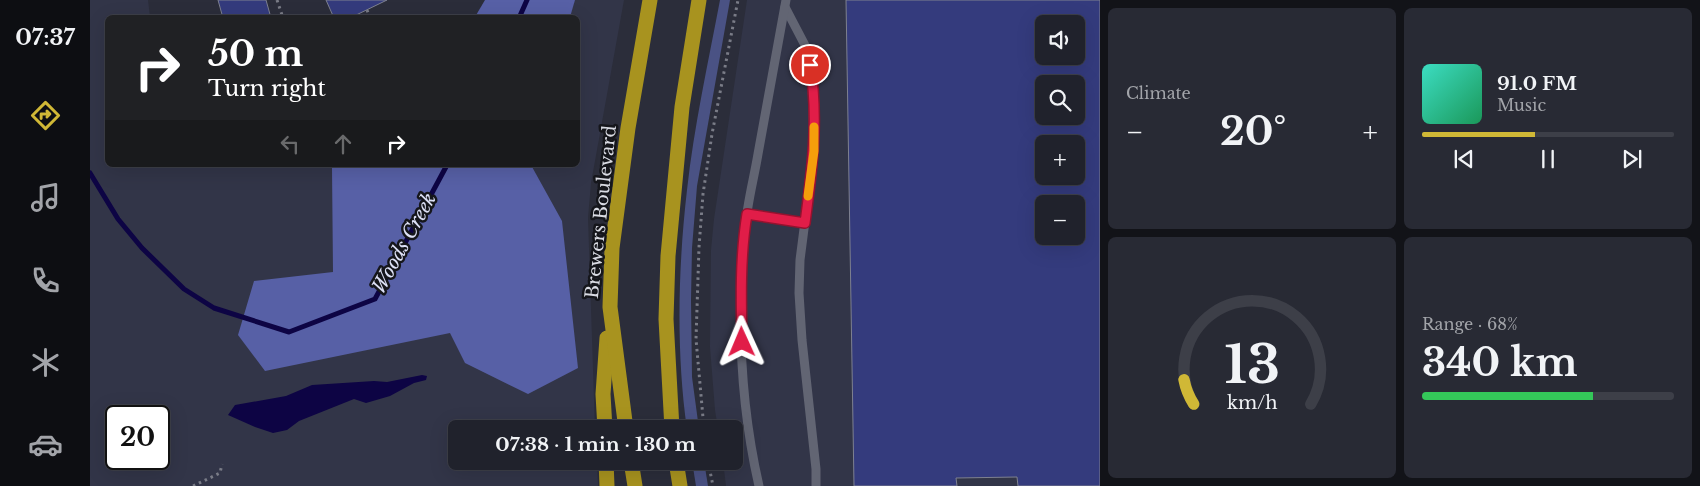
<!DOCTYPE html>
<html lang="en">
<head>
<meta charset="utf-8">
<style>
  :root { --surface:#20222c; --page:#282a34; --text:#f1f3f6; --muted:#a2a4a9; --line:#3d3f48; --accent:#d0b836 }
  body { margin:0; font-family:"Libre Baskerville",serif; background:var(--page); color:var(--text); height:100vh; display:flex; flex-direction:column; font-size:19px; white-space:nowrap }
  * { box-sizing:border-box; margin:0 }
  p { font-size:16px; color:var(--muted) }
  .icon { flex:none; width:28px; height:28px; fill:none; stroke:currentColor; stroke-width:2; stroke-linecap:round; stroke-linejoin:round }
  .map { position:relative; flex:1; overflow:hidden }
  .side { display:flex; flex-direction:column; gap:8px; padding:8px; background:#121318; width:600px }
  .side>* { flex:none }
  .top-card { position:absolute; left:15px; top:15px; width:475px; height:152px; border-radius:8px; box-shadow:0 5px 20px #0002,0 0 0 1px var(--line); background:#202124; color:#fff; overflow:hidden }
  .fabs { position:absolute; left:945px; top:15px; display:grid; gap:10px }
  .fabs a { display:grid; place-items:center; width:50px; height:50px; border-radius:8px; background:var(--surface); box-shadow:0 5px 20px #0002,0 0 0 1px var(--line); font-size:25px }
  .speed { position:absolute; left:15px; top:405px; display:flex; gap:10px; font-size:25px; font-weight:700; text-align:center }
  .speed>* { display:grid; place-content:center; width:65px; height:65px; border-radius:50%; background:var(--surface); box-shadow:0 5px 20px #0002,0 0 0 1px var(--line); line-height:1 }
  .speed .limit { border:2px solid #111; border-radius:8px; background:#fff; color:#111 }
  .pin { position:absolute; display:grid; place-items:center; width:42px; height:42px; color:#fff; margin:-21px; border:2px solid #fff; border-radius:50%; box-shadow:0 1px 5px #0007 }
  .me { position:absolute; width:55px; margin:-28px; rotate:359deg; stroke-linejoin:round; filter:drop-shadow(0 0 4px #0008) }
  .turn { display:flex; align-items:center; gap:18px; height:105px; padding:0 20px; font-size:22px }
  .turn .icon { width:65px; height:65px; stroke-width:2.5 }
  .turn b { display:block; font-size:35px; line-height:42px }
  .lanes { display:flex; align-items:center; height:48px; padding:0 20px; background:#0003; justify-content:center; gap:25px; direction:ltr }
  .lanes .off { opacity:.35 }
  .big { font-size:38px; font-weight:700; line-height:1.1 }
  .side .card { flex:1; display:flex; flex-direction:column; justify-content:center; gap:8px; min-width:0; padding:0 18px; border-radius:8px; background:var(--page) }
  .side .dial { align-items:center; gap:0 }
  .dial svg { height:130px; overflow:visible; fill:none; stroke:var(--line); stroke-width:7; stroke-linecap:round; text-anchor:middle }
  .dial text { fill:var(--text); stroke:none }
  .song { display:flex; align-items:center; gap:15px }
  .cover { width:60px; height:60px; border-radius:8px; background:linear-gradient(135deg,hsl(170 70% 55%),hsl(150 70% 35%)) }
  .played { height:5px; border-radius:2px; background:linear-gradient(90deg,var(--accent) 45%,var(--line) 45%) }
  .keys { display:flex; justify-content:space-around; direction:ltr }
  .heat { display:flex; justify-content:space-between; align-items:center; font-size:28px; direction:ltr }
  .charge { height:8px; border-radius:4px; background:linear-gradient(90deg,#34c759 68%,var(--line) 0) }
  .side .tiles { flex:1; display:grid; gap:8px; grid-template-columns:repeat(2,1fr) }
  .trip { position:absolute; left:358px; top:420px; width:295px; height:50px; border-radius:8px; background:var(--surface); box-shadow:0 5px 20px #0002,0 0 0 1px var(--line); font-weight:700; line-height:50px; text-align:center }
  main { display:flex; flex:1; min-height:0 }
  .tab-bar { display:flex; flex-direction:column; width:90px; justify-content:space-around; align-items:center; background:#0d0e12; color:var(--muted) }
  .tab-bar .icon { width:35px; height:35px }
  .tab-bar .on { color:var(--accent) }
  .tab-bar b { font-size:22px; color:var(--text) }
  .map>svg:first-child { display:block }
</style>
</head>
<body>
<main>
<nav class="tab-bar">
<b>07:37</b>
<svg class="icon on" aria-label="directions" viewBox="0 0 24 24"><path d="M12 3l9 9-9 9-9-9zM9 14v-3h6M13 9l2 2-2 2"/></svg>
<svg class="icon" aria-label="music" viewBox="0 0 24 24"><path d="M9 18V5l10-2v13"/><circle cx="6" cy="18" r="3"/><circle cx="16" cy="16" r="3"/></svg>
<svg class="icon" aria-label="phone" viewBox="0 0 24 24"><path d="M5 4h4l2 5-3 2q2 4 5 5l2-3 5 2v4C11 20 4 13 5 4z"/></svg>
<svg class="icon" aria-label="climate" viewBox="0 0 24 24"><path d="M12 3v18M4 7l16 10M4 17L20 7"/></svg>
<svg class="icon" aria-label="car" viewBox="0 0 24 24"><path d="M5 17H2v-5l4-1 3-4h7l3 4 3 1v5h-3M9 17h6M6 11h13"/><circle cx="7" cy="17" r="2"/><circle cx="17" cy="17" r="2"/></svg>
</nav>
<div class="map">
<svg width="1010" height="486" viewBox="0 0 1010 486">
  <rect width="100%" height="100%" fill="#2b2d3a"/>
  <g fill="#323548" fill-rule="evenodd">
    <path d="M0 0H58L60 17 18 18V165H231L242 168 246 165H488V18L385 17 395 0H534L501 183 498 218 505 429H366V461H507L508 486H0ZM26 416H69V459H26Z"/>
    <path d="M657 0H1010V486H636L633 461H644V429H628L625 410 620 347 621 250 624 219ZM954 24H986V56H954ZM954 84H986V116H954ZM954 144H986V176H954ZM954 204H986V236H954Z"/>
  </g>
  <g fill="#4a5284">
    <path d="M630 0H640L607 186 602 248 601 300 602 377 609 429H597C586 352 588 268 597 190 604 127 618 63 630 0Z"/>
    <polygon points="602,461 614,461 618,486 606,486"/>
  </g>
  <g fill="#5760a6">
    <polygon points="395,0 485,0 480,17 385,17"/>
    <polygon points="246,165 441,165 472,221 488,368 438,394 375,363 360,333 175,371 148,335 164,281 243,272 242,168"/>
  </g>
  <polygon fill="#0d0444" points="332,375 337,376 336,380 324,383 300,396 276,403 264,399 209,421 197,430 183,433 165,427 138,415 145,405 196,396 222,385 284,381 297,382"/>
  <g fill="none" stroke-linecap="round" stroke-linejoin="round">
    <g stroke="#0d0444" stroke-width="5">
      <polyline points="429,18 437,0"/>
      <polyline points="0,173 28,219 52,248 94,289 124,308 199,332 285,299 357,165"/>
    </g>
  </g>
  <g fill="#343b7d" stroke="#7e8190" fill-rule="evenodd">
    <polygon points="128,0 176,0 181,18 133,18"/>
    <polygon points="236,0 297,0 260,18 244,18"/>
    <path d="M756 0H1010V486H928L927 477 866 478 867 486H764ZM954 24H986V56H954ZM954 84H986V116H954ZM954 144H986V176H954ZM954 204H986V236H954Z"/>
  </g>
  <g fill="none" stroke-linecap="round" stroke-linejoin="round">
    <g stroke="#7a7c87" stroke-width="3" stroke-dasharray="2.5 4" stroke-linecap="butt">
      <polyline points="187,0 193,18"/>
      <polyline points="277,10 280,18"/>
      <polyline points="614,429 606,339 609,247 613,194 622,134 648,0"/>
      <polyline points="618,461 623,486"/>
      <polyline points="103,486 130,473 132,464"/>
    </g>
    <g stroke="#626573" stroke-width="9">
      <polyline points="695,7 718,51 722,79 724,151 710,260 709,293 712,340 726,469 726,486"/>
      <polyline points="657,214 715,223"/>
      <path d="M669 486C650 403 647 313 655 229 657 204 664 178 668 154 677 102 687 51 696 0"/>
    </g>
    <g stroke="#a8931f" stroke-width="15">
      <polyline points="515,429 513,394 517,338"/>
      <polyline points="536,429 520,307 522,248 538,128 560,0"/>
      <polyline points="582,429 576,319 578,256 592,107 609,0"/>
      <polyline points="516,461 517,486"/>
      <polyline points="541,461 545,486"/>
      <polyline points="586,461 590,486"/>
    </g>
  </g>
  <g fill="none" stroke-linecap="round" stroke-linejoin="round">
    <defs>
      <path id="route" d="M652 342C651 300 650 256 657 214L715 223C722 171 729 117 720 65"/>
    </defs>
    <use href="#route" stroke="#92132f" stroke-width="12"/>
    <use href="#route" stroke="#e11d48" stroke-width="9"/>
    <polyline stroke="#f59e0b" stroke-width="9" points="718,196 724,151 724,127"/>
  </g>
  <g text-anchor="middle" dominant-baseline="central" stroke-width="5" stroke-linejoin="round" paint-order="stroke">
    <g font-size="18" fill="#d9dbe3" stroke="#15161b">
      <text transform="translate(511 212) rotate(-84)">Brewers Boulevard</text>
    </g>
    <g font-size="19" font-style="italic" fill="#dde1f6" stroke="#15161b">
      <text transform="translate(314 243) rotate(-61)">Woods Creek</text>
    </g>
  </g>
</svg>
<div class="fabs">
<a><svg class="icon" aria-label="sound" viewBox="0 0 24 24"><path d="M4 9h4l5-4v14l-5-4H4zM17 9q2 3 0 6"/></svg></a>
<a><svg class="icon" aria-label="search" viewBox="0 0 24 24"><circle cx="10" cy="10" r="6"/><path d="M15 15l6 6"/></svg></a>
<a>+</a>
<a>−</a>
</div>
<div class="speed"><div class="limit">20</div></div>
<div class="pin" style="left:720px;top:65px;background:#d93025"><svg class="icon" aria-label="arrive" viewBox="0 0 24 24"><path d="M6 21V4h12l-3 4 3 4H6"/></svg></div>
<svg class="me" style="left:652px;top:342px" viewBox="-20 -20 40 40"><path d="M0-17L14 15 0 8-14 15z" fill="#e11d48" stroke="#fff" stroke-width="4"/></svg>
<div class="trip">07:38 · 1 min · 130 m</div>
<div class="top-card">
<div class="turn"><svg class="icon" aria-label="right" viewBox="0 0 24 24"><path d="M7 20v-9h11M14 6l5 5-5 5"/></svg><div><b>50 m</b>Turn right</div></div>
<div class="lanes"><svg class="icon off" aria-label="left" viewBox="0 0 24 24"><path d="M17 20v-9H6M10 6l-5 5 5 5"/></svg><svg class="icon off" aria-label="ahead" viewBox="0 0 24 24"><path d="M12 20V5M6 11l6-6 6 6"/></svg><svg class="icon" aria-label="right" viewBox="0 0 24 24"><path d="M7 20v-9h11M14 6l5 5-5 5"/></svg></div>
</div>
</div>
<section class="side">
<div class="tiles">
<div class="card"><p>Climate</p>
<div class="heat"><a>−</a><b class="big">20°</b><a>+</a></div>
</div>
<div class="card">
<div class="song"><i class="cover"></i><div><b>91.0 FM</b><p>Music</p></div></div>
<div class="played"></div>
<div class="keys"><svg class="icon" aria-label="previous" viewBox="0 0 24 24"><path d="M18 5L8 12l10 7zM5 5v14"/></svg><svg class="icon" aria-label="pause" viewBox="0 0 24 24"><path d="M8 5v14M16 5v14"/></svg><svg class="icon" aria-label="next" viewBox="0 0 24 24"><path d="M6 5l10 7-10 7zM19 5v14"/></svg></div>
</div>
<div class="card dial"><svg viewBox="0 0 100 80">
<path d="M14 69A42 42 0 1 1 86 69"/>
<path d="M14 69A42 42 0 0 1 8 54" stroke="#d0b836"/>
<text x="50" y="56" font-size="32" font-weight="700">13</text>
<text x="50" y="72" font-size="11">km/h</text>
</svg></div>
<div class="card"><p>Range · 68%</p><b class="big">340 km</b><div class="charge"></div></div>
</div>
</section>
</main>
</body>
</html>
